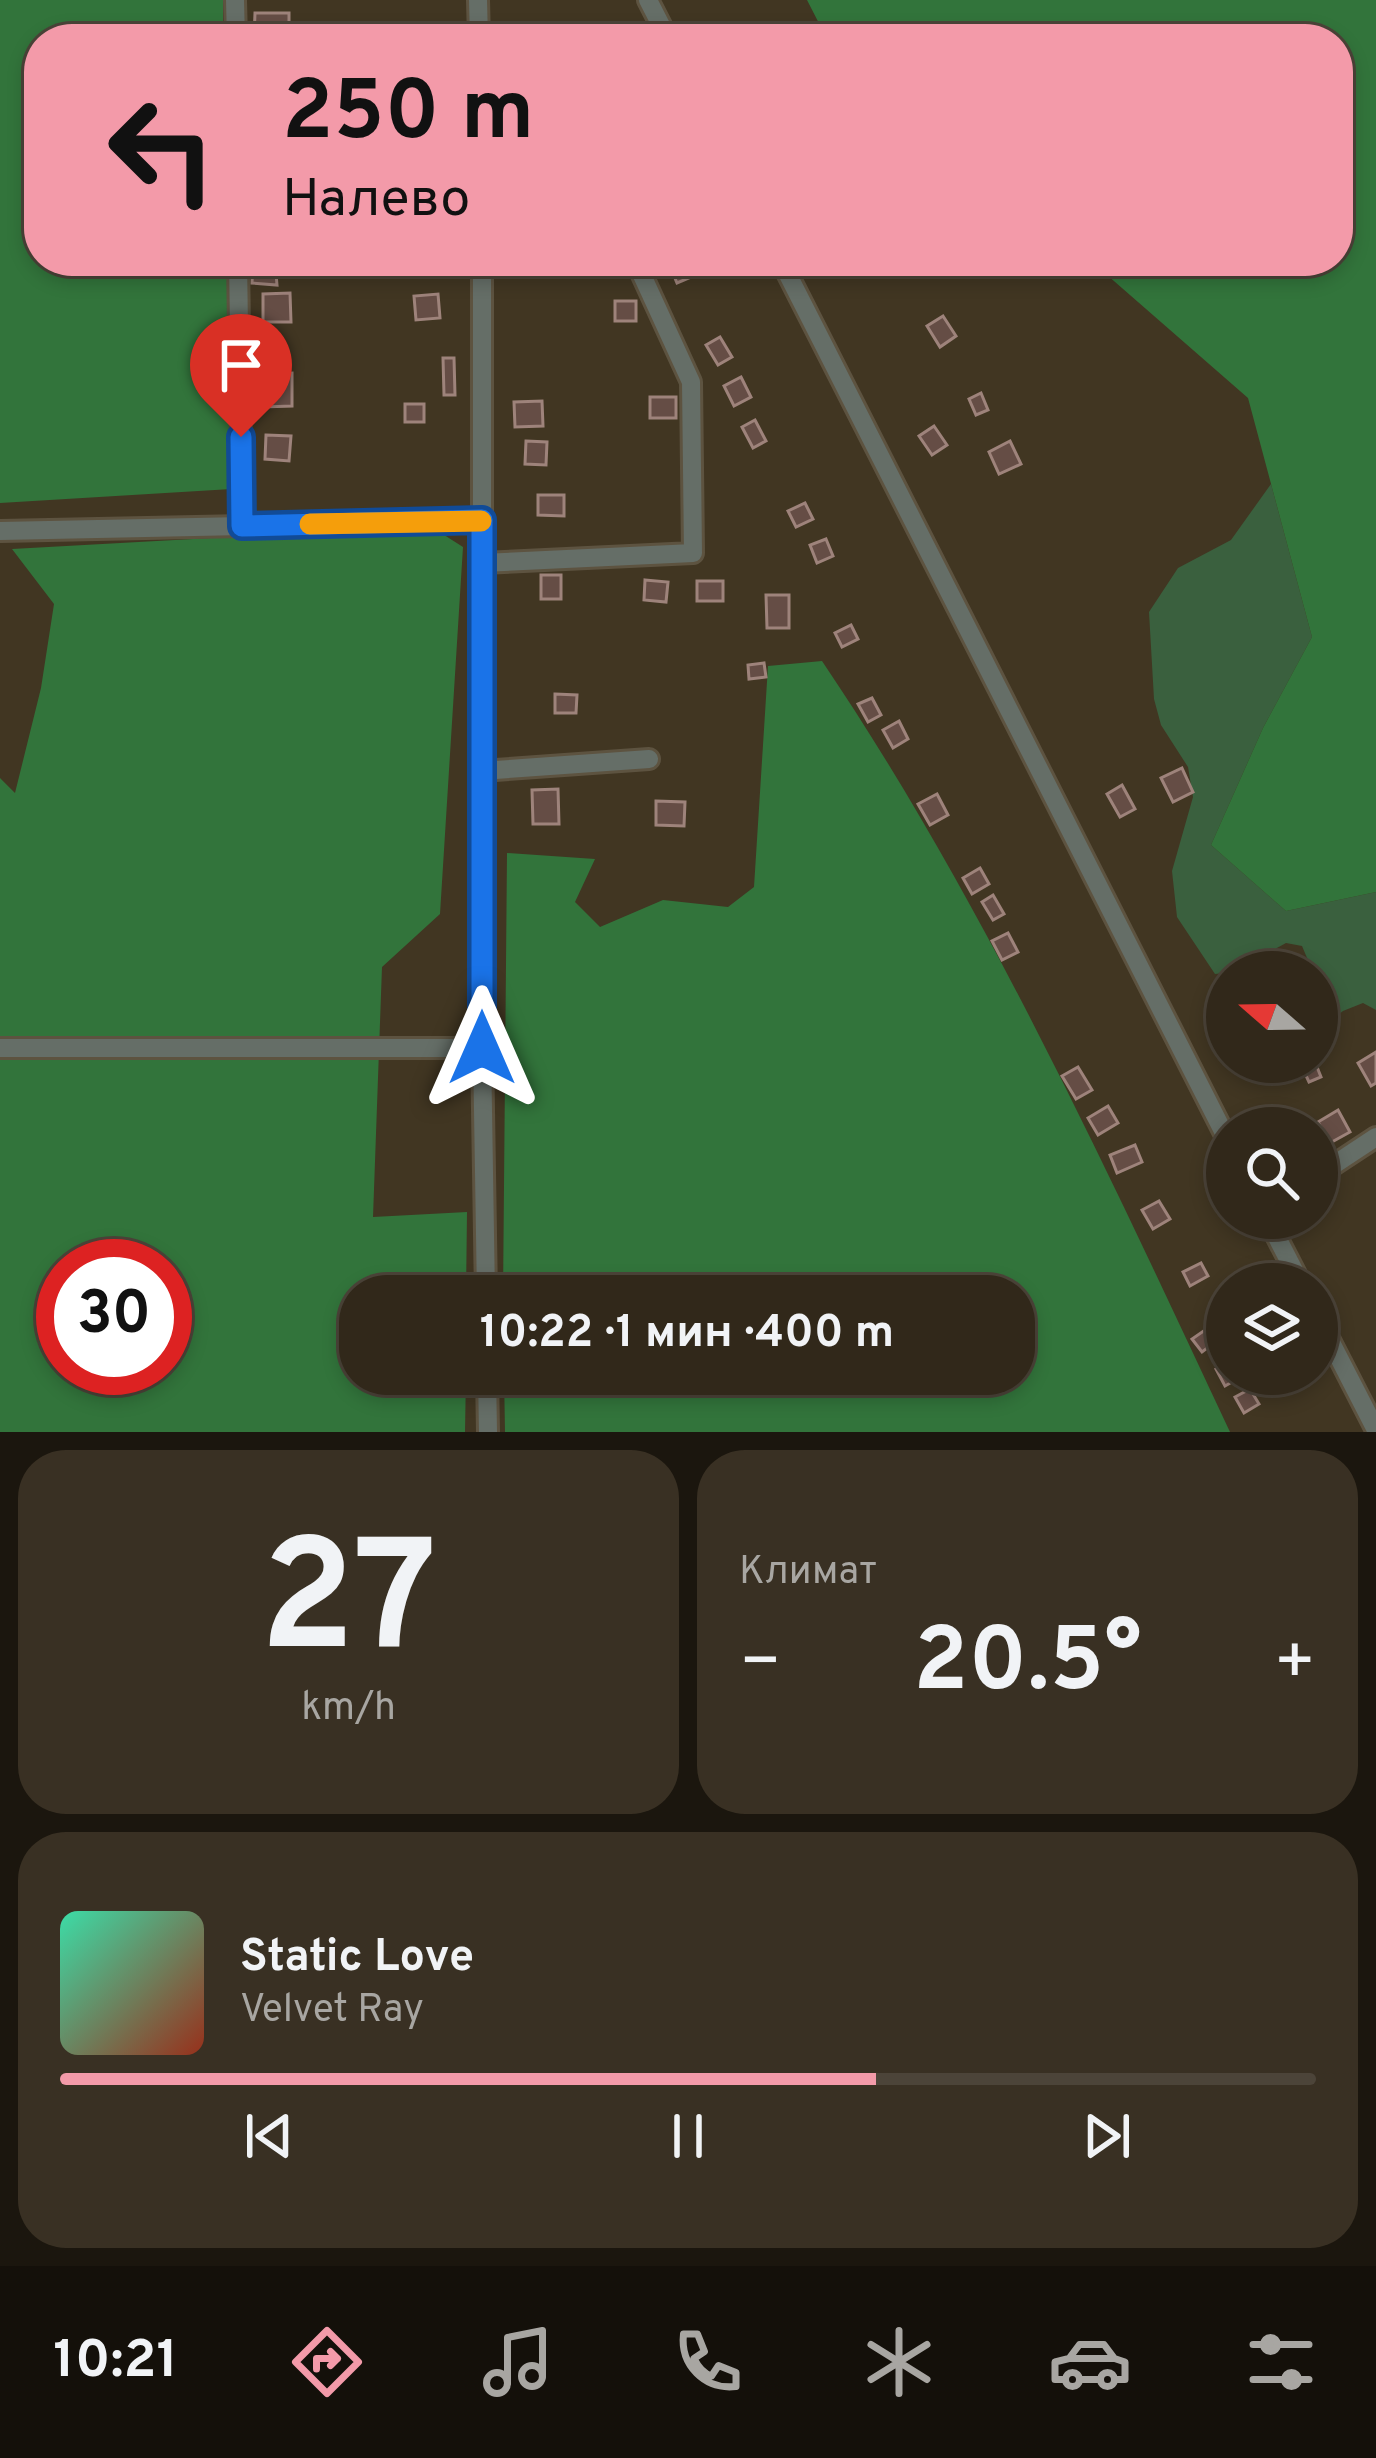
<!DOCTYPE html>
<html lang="ru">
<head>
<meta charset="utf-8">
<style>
  :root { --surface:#31281a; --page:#393023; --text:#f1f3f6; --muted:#a8a6a2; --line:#4c4439; --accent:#f39aa9 }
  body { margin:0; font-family:Overpass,sans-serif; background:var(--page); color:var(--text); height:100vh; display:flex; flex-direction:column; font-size:45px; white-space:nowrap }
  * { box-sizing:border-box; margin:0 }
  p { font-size:39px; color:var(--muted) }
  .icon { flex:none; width:66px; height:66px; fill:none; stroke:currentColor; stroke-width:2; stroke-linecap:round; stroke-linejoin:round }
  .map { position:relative; height:1432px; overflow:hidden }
  .drawer { display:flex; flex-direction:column; gap:18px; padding:18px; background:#1b160e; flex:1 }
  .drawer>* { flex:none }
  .guide { position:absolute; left:24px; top:24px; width:1329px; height:252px; border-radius:48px; box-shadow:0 6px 18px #0003,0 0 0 3px var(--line); background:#f39aa9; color:#111; overflow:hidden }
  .needle { width:78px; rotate:290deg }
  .tools { position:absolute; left:1206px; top:951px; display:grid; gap:24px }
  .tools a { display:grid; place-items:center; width:132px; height:132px; border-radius:50%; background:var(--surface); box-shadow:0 6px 18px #0003,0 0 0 3px var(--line); font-size:60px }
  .speed { position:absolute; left:36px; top:1239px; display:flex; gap:24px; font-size:60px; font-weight:700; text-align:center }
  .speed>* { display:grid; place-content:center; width:156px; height:156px; border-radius:50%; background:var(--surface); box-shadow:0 6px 18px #0003,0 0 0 3px var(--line); line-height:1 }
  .speed .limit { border:18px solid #d22; background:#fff; color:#111 }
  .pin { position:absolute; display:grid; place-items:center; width:102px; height:102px; color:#fff; margin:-123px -51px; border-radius:50% 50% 50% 0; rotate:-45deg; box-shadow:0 0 12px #0007 }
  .pin .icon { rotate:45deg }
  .me { position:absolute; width:132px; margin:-66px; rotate:0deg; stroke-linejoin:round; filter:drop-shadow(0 0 9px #0008) }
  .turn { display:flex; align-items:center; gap:42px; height:252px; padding:0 60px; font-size:54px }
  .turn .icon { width:156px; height:156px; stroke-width:2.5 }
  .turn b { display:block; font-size:84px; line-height:102px }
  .big { font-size:90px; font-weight:700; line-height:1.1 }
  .drawer .widget { flex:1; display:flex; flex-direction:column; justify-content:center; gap:18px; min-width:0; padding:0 42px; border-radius:48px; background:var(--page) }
  .drawer .dial { align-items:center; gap:0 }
  .dial b { font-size:156px; line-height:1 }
  .song { display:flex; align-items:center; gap:36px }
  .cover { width:144px; height:144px; border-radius:18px; background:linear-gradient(135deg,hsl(160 70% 55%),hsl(10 70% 35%)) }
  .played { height:12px; border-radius:6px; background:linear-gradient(90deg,var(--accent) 65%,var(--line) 65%) }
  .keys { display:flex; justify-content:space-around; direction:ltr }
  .heat { display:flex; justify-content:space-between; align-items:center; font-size:66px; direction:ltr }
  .drawer .tiles { flex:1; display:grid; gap:18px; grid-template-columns:1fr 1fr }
  .widget:last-child { grid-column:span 2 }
  .trip { position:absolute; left:339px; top:1275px; width:696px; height:120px; border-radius:48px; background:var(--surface); box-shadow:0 6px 18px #0003,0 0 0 3px var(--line); font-weight:700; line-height:120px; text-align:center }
  .dock { display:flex; height:192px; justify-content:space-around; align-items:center; background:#14100a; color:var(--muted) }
  .dock .icon { width:84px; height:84px }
  .dock .active { color:var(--accent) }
  .dock b { font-size:54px; color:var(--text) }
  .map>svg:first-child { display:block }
</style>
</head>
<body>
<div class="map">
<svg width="1376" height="1432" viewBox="0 0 1376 1432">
  <rect width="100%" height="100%" fill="#413622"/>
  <polygon fill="#3a603e" points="1271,484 1312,637 1263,728 1211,845 1286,911 1376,892 1376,1010 1363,1003 1343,1011 1317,1031 1317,972 1313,972 1302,946 1286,943 1233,972 1215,974 1177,917 1172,871 1193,797 1188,767 1161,725 1154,699 1149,612 1178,568 1231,540"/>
  <g fill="#32743b" fill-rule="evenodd">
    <polygon points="0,0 223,0 223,39 39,39 39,261 229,261 248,488 0,503"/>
    <polygon points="807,0 1376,0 1376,892 1286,911 1211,845 1263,728 1312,637 1248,398 1091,261 1338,261 1338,39 827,39"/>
    <path d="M430 526 463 547 440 914 382 967 373 1217 467 1212 466 1296H360V1374H466L465 1432H0V778L15 793 41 688 54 604 12 549ZM63 1266H165V1368H63Z"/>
    <path d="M822 661C983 899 1108 1172 1230 1432H505L504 1374H1014V1296H503L507 853 595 859 575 902 600 927 663 900 728 907 754 887 768 666Z"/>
  </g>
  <g fill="#654d45" stroke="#9e837b" stroke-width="3">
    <polygon points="255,13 289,13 289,39 254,39"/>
    <polygon points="253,261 275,261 277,285 252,283"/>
    <polygon points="683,261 690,261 696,275 677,283 670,266"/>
    <polygon points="290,293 291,322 263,322 263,294"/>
    <polygon points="438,294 440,318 416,320 414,296"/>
    <rect x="615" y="301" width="21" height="20"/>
    <polygon points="943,316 956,336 940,347 927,326"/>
    <polygon points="720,337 732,357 718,365 706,345"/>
    <polygon points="443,358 454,358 455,395 444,395"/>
    <polygon points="292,373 292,406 262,407 260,398 253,398 252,382 260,381 261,374"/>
    <polygon points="741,377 751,397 734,406 724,386"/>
    <polygon points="981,393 988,410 976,415 969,399"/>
    <rect x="650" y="397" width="26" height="21"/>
    <polygon points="542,401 543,426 515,427 514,402"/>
    <rect x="405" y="404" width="19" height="18"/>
    <polygon points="755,420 766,441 753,448 742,427"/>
    <polygon points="934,426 947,445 932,455 919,436"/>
    <polygon points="266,435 291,436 289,461 265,459"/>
    <polygon points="526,441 547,442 546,465 525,464"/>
    <polygon points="1010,441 1021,464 999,474 989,452"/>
    <polygon points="538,495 564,495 564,516 538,515"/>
    <polygon points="805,503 813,519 796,527 788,511"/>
    <polygon points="826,539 833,556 817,563 810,545"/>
    <rect x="541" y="575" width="20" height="24"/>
    <polygon points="645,580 668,582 666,602 644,600"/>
    <rect x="697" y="581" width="26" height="20"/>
    <polygon points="766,595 789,595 789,628 767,628"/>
    <polygon points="851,625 858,639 842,647 835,633"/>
    <polygon points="764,663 766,677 749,679 748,665"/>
    <polygon points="555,694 577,695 576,713 555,713"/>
    <polygon points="872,698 881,715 868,722 858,704"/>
    <polygon points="899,721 908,739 893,748 883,730"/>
    <polygon points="1182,768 1193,792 1173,802 1161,778"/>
    <polygon points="1122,785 1135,809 1120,817 1107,794"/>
    <polygon points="558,789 559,824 533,824 532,790"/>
    <polygon points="937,794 948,815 930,825 918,804"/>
    <polygon points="656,801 685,802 684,826 656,825"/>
    <polygon points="980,868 989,884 972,894 963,878"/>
    <polygon points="993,895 1004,914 993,920 982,902"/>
    <polygon points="1008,933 1018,952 1002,960 992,941"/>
    <polygon points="1376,1052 1376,1083 1371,1086 1358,1063"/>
    <polygon points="1315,1062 1321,1077 1309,1082 1302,1067"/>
    <polygon points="1078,1067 1092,1090 1076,1099 1062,1076"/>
    <polygon points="1108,1106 1118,1123 1098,1135 1088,1118"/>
    <polygon points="1338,1110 1350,1132 1330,1143 1318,1122"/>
    <polygon points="1135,1145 1142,1162 1117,1173 1110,1155"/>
    <polygon points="1159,1201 1170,1219 1153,1229 1142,1210"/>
    <polygon points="1201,1263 1208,1276 1190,1286 1183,1272"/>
    <polygon points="1205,1330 1214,1343 1202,1352 1192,1339"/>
    <polygon points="1227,1363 1227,1374 1241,1377 1225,1386 1216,1369"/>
    <polygon points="1250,1389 1259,1404 1244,1413 1235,1397"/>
  </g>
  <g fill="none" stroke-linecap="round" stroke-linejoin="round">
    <defs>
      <g id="minor">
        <polyline points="235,0 236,39"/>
        <polyline points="478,0 479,39"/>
        <polyline points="648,0 668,39"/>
        <polyline points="238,261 242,526"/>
        <polyline points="482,261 482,1048 486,1296"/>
        <polyline points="781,261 1227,1139"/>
        <polyline points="0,531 482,521"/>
        <polyline points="482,563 693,553 691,382 636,262 596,261"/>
        <polyline points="481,771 649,759"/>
        <polyline points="0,1048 482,1048"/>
        <polyline points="1317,1176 1376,1137"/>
        <polyline points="1267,1218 1301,1284"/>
        <polyline points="1317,1315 1376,1430"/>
        <polyline points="487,1374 488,1432"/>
      </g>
    </defs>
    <use href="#minor" stroke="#5d5340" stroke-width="24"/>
    <use href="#minor" stroke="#656e67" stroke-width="18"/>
  </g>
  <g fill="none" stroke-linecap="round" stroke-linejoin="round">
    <defs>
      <polyline id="route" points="241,437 242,526 482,520 482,1048"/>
    </defs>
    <use href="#route" stroke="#114b97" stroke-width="30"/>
    <use href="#route" stroke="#1a73e8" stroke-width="21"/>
    <polyline stroke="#f59e0b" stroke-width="21" points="310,524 481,521"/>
  </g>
</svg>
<div class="tools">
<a><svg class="needle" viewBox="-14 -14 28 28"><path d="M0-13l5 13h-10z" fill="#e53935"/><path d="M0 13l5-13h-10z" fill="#a8a6a2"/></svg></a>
<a><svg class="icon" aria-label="search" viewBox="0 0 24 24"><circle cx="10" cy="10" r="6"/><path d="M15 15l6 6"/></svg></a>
<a><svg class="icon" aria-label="layers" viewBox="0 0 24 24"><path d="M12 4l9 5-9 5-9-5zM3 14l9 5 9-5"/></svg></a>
</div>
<div class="speed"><div class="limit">30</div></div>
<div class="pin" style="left:241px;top:437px;background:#d93025"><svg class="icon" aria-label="arrive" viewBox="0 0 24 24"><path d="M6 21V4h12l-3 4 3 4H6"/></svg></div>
<svg class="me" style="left:482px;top:1048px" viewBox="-20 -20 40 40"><path d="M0-17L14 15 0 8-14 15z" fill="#1a73e8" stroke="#fff" stroke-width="4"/></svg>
<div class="trip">10:22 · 1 мин · 400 m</div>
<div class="guide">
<div class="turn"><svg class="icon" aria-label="left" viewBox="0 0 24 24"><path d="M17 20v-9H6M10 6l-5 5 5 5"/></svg><div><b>250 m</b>Налево</div></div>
</div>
</div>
<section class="drawer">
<div class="tiles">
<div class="widget dial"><b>27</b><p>km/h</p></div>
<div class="widget"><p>Климат</p>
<div class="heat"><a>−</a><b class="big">20.5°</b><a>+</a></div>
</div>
<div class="widget">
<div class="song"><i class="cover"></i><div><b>Static Love</b><p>Velvet Ray</p></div></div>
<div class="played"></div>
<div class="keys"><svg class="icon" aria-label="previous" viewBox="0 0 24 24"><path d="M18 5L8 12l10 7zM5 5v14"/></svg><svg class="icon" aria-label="pause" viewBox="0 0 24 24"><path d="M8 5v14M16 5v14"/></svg><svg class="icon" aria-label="next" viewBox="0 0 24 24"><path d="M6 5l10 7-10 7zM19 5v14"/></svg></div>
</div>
</div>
</section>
<nav class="dock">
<b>10:21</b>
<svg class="icon active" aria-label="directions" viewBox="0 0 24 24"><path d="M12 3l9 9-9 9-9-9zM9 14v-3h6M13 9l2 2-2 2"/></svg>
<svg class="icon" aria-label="music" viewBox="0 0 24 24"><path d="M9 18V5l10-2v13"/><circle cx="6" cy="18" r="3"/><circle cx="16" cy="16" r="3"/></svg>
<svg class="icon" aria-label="phone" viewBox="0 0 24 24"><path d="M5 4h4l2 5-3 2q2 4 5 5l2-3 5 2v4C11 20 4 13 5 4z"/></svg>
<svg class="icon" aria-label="climate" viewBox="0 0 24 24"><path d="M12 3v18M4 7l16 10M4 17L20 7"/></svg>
<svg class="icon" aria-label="car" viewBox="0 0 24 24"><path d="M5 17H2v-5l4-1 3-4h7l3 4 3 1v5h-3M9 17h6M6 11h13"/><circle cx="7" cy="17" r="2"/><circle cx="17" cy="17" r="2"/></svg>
<svg class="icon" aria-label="filters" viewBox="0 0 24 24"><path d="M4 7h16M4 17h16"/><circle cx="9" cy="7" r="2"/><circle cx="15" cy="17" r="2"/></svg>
</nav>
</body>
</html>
